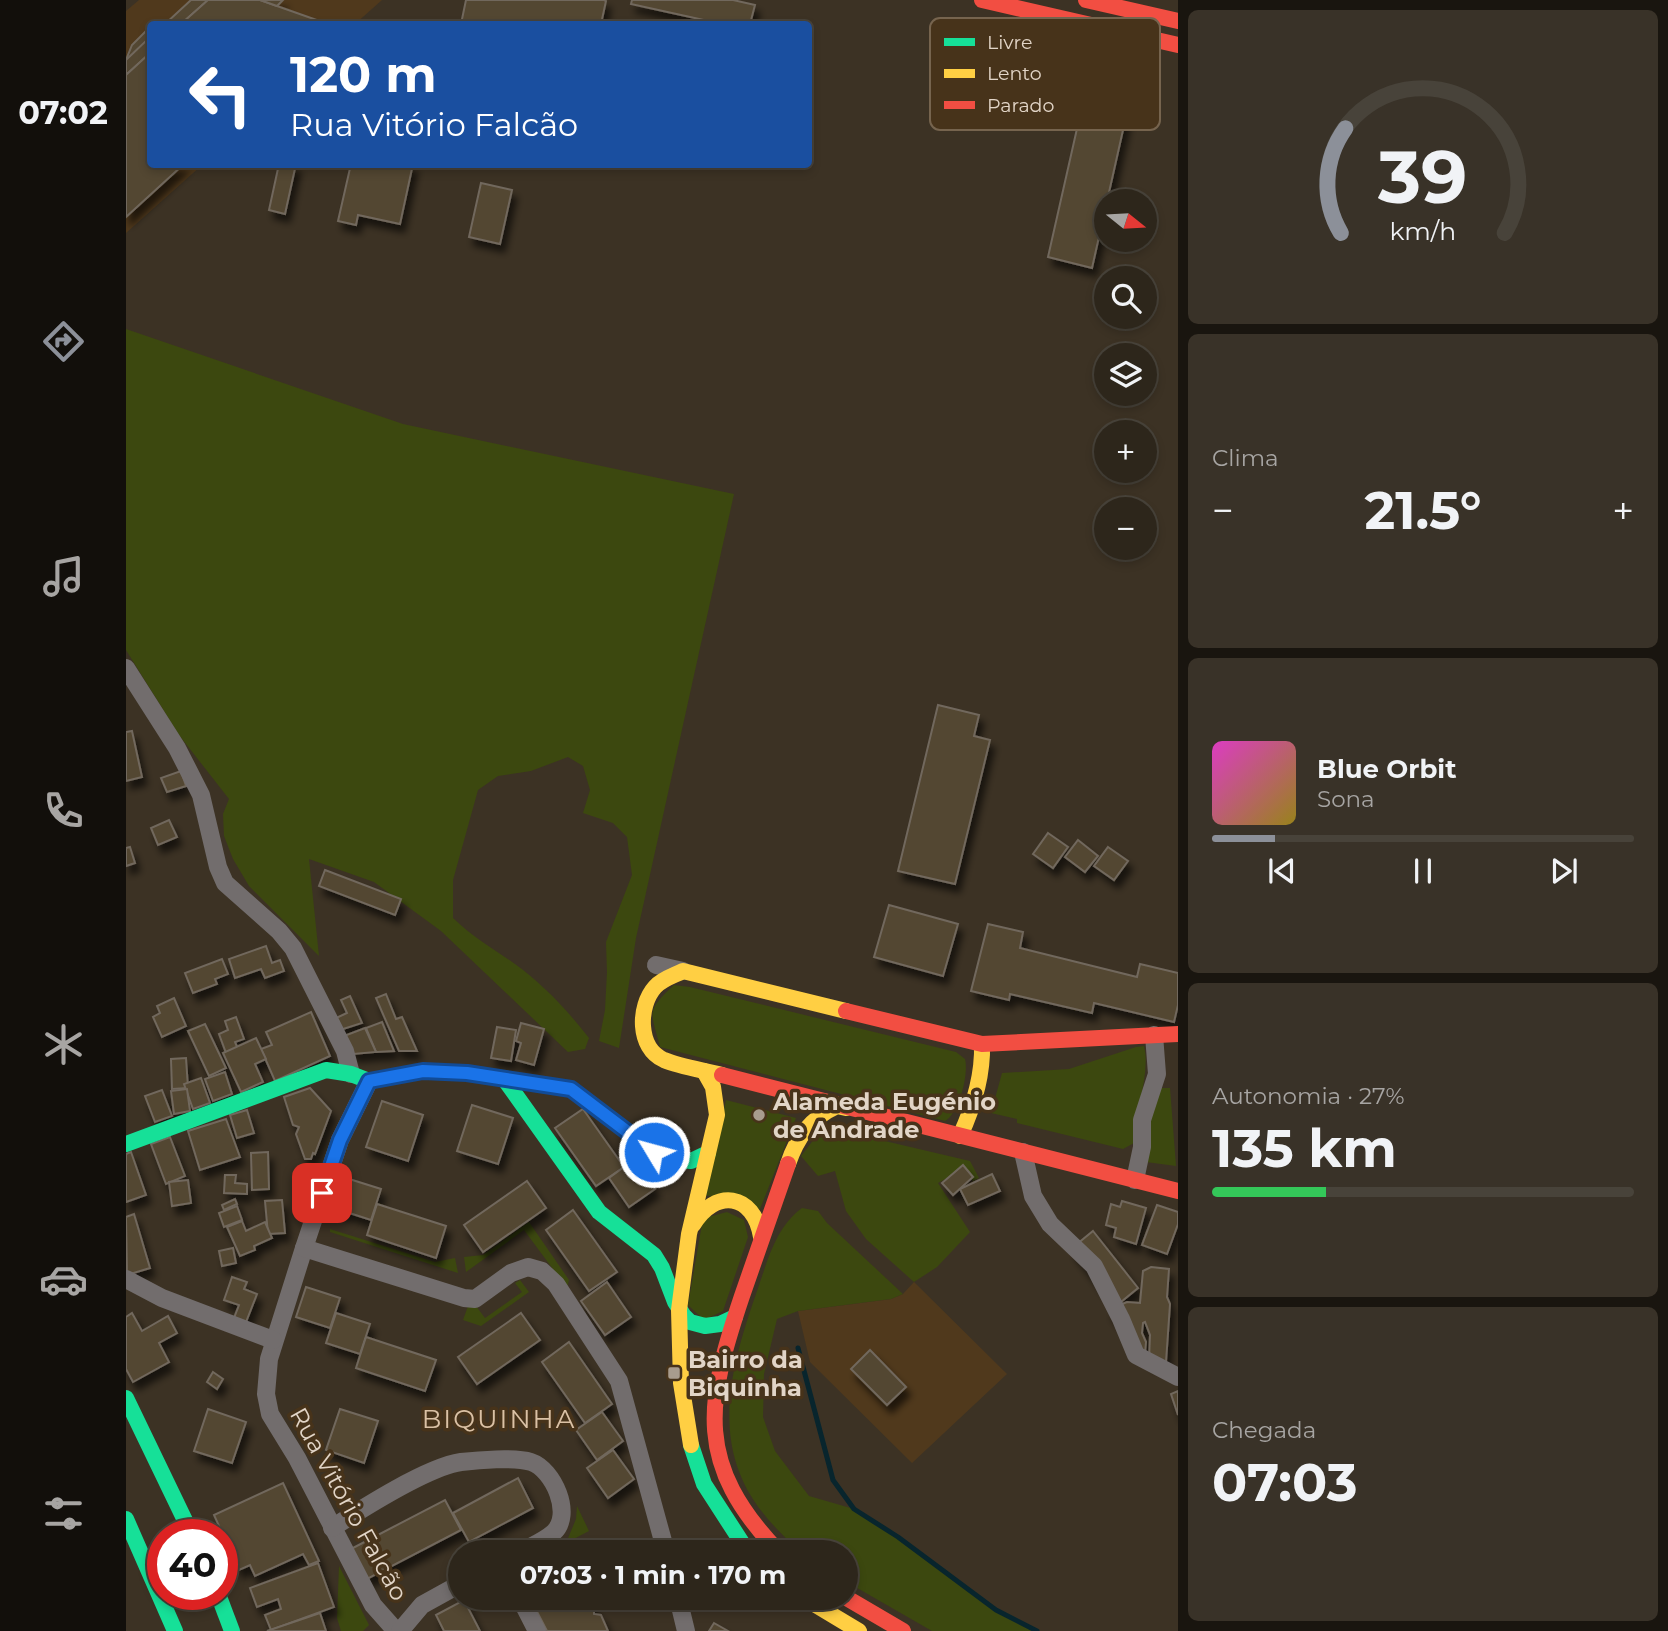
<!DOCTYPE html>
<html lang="pt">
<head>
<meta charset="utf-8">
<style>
  :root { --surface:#2d261b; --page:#393228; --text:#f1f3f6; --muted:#a7a5a3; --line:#48433a; --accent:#8c9099 }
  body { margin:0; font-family:Montserrat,sans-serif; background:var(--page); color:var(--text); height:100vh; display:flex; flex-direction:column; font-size:26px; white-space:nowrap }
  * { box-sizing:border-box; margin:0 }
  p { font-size:23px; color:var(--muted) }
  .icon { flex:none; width:38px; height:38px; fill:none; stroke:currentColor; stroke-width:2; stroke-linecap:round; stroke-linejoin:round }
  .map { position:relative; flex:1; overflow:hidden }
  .side { display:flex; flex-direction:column; gap:10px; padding:10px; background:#19150f; width:490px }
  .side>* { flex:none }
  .top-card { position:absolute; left:21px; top:21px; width:665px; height:147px; border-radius:7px; box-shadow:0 4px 10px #0003,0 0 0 2px var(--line); background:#1a4fa0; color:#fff; overflow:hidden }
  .needle { width:46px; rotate:108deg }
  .buttons { position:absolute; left:968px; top:189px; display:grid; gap:14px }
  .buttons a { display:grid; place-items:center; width:63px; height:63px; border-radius:50%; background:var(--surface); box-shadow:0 4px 10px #0003,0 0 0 2px var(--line); font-size:35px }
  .speed { position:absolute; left:21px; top:1519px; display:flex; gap:14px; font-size:35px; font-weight:700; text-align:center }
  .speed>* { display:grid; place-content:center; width:91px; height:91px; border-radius:50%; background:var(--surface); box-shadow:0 4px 10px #0003,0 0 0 2px var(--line); line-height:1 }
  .speed .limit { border:10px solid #d22; background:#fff; color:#111 }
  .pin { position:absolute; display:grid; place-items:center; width:60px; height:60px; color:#fff; margin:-30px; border-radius:14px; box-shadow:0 4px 10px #0006 }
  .me { position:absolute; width:77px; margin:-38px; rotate:307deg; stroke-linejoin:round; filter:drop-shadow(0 0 5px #0008) }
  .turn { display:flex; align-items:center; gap:24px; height:147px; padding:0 28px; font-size:32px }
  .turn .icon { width:91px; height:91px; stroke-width:2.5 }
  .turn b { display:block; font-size:49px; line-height:60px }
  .big { font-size:52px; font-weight:700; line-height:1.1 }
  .side .card { flex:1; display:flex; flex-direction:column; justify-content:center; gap:10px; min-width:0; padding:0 24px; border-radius:10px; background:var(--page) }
  .side .dial { align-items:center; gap:0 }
  .dial svg { height:182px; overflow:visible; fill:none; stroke:var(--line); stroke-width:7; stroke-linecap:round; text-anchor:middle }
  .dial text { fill:var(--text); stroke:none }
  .song { display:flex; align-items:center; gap:21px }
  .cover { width:84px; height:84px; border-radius:10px; background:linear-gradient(135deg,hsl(310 70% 55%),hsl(50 70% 35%)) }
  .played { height:7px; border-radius:4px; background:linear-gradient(90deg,var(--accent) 15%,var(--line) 15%) }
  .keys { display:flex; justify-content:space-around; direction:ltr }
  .heat { display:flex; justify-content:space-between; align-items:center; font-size:38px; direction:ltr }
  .charge { height:10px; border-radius:5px; background:linear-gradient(90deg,#34c759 27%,var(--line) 0) }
  .trip { position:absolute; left:322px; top:1540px; width:410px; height:70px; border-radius:35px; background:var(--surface); box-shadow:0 4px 10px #0003,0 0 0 2px var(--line); font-weight:700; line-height:70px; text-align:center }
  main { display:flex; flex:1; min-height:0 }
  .menu { display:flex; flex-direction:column; width:126px; justify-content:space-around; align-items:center; background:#120f0b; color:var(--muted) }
  .menu .icon { width:49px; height:49px }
  .menu .current { color:var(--accent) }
  .menu b { font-size:32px; color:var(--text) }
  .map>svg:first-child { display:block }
</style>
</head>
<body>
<main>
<nav class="menu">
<b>07:02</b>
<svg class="icon current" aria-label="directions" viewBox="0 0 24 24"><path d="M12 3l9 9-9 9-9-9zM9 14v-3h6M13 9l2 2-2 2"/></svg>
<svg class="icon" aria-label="music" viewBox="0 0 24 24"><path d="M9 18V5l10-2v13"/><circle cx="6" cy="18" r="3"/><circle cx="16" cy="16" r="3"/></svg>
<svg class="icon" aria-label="phone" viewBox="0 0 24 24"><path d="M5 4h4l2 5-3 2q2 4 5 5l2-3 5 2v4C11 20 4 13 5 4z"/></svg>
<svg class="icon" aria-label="climate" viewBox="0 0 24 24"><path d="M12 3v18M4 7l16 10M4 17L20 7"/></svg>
<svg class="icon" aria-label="car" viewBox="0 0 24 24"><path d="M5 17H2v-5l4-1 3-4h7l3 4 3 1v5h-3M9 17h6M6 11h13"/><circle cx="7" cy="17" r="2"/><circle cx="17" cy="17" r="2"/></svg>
<svg class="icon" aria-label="filters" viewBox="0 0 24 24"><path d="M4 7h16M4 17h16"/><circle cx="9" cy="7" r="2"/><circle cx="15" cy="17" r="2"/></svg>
</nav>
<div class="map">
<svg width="1052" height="1631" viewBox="0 0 1052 1631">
  <defs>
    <filter id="shadow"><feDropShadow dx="4.5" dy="8" stdDeviation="3.5" flood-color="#0009"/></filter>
  </defs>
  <rect width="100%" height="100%" fill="#3c3224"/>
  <g fill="#50391c">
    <polygon points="13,0 256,0 229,24 24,24 24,164 76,165 0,233 0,11"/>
    <polygon points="788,1282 881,1374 786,1463 684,1362 672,1311 765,1299 777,1294"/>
  </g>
  <g fill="#3c480f">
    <path d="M0 329 277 424 608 494 510 938 493 1048 473 1041 479 1010 481 972 480 942 506 875 501 837 487 823 457 813 464 790 457 766 442 757 405 771 372 776 352 790 327 880V918C348 938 365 947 389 964 417 984 442 1011 463 1038L459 1049 442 1052 315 931 248 882 183 859 193 956 123 886 107 859 98 836 97 814 103 799 53 735 0 650Z"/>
    <path d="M548 985 564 987 830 1052 839 1059C843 1074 833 1114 819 1121L534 1047C525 1011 519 1012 548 985Z"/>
    <path d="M1018 1046C1025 1074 1008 1113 1008 1143L997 1149 891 1123V1119L865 1113 876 1073 943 1069 1010 1047Z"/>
    <polygon points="1033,1088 1044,1088 1050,1166 1020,1162 1020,1123"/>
    <polygon points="600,1100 670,1118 634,1209 579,1195"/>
    <polygon points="712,1130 844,1161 853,1178 847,1181 839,1168 812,1183 844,1232 811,1267 788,1282 740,1239 720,1211 709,1171 692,1176 675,1156 689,1138"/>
    <path d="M676 1208 692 1211 701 1223 777 1294 765 1299 672 1311 651 1319 638 1374 637 1417 649 1451 683 1496 728 1509 772 1537 870 1610 906 1628 905 1631H806L719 1581V1552H676L670 1548C659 1537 647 1526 637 1513 582 1444 605 1366 631 1291 642 1260 649 1228 676 1208Z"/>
    <polygon points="601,1212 618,1220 622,1237 597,1311 578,1320 562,1305 576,1224 582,1217"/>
    <polygon points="403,1222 443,1280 441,1288 398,1230 340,1272 338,1257 357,1255"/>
    <polygon points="204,1229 309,1262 329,1258 332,1273 204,1232"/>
    <polygon points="394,1280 403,1292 355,1326 337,1320 342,1306 350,1306 359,1318 396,1292 389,1283"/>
    <polygon points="451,1506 463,1531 440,1543 450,1519"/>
    <polygon points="213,1566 243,1625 237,1631 215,1631 211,1618"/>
  </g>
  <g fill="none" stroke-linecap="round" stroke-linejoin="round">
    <polyline stroke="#08252d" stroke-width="5" points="672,1348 707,1480 728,1509 772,1537 870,1610 911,1631"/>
  </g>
  <g fill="#534631" stroke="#71685d" stroke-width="2" filter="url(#shadow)">
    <polygon points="65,0 82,0 55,24 39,24"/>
    <polygon points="82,0 134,0 202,24 55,24"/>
    <polygon points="134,0 157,0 151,6"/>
    <polygon points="340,0 478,0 480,1 475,24 335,24"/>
    <polygon points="506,0 607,0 629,5 624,24 596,24 505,4"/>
    <polygon points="24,27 24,53 9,67 3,65 0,60 6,45"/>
    <polygon points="24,37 24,53 0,75 0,60"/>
    <polygon points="24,53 24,164 58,164 0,217 0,75"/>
    <polygon points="962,80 1006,90 966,268 922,257"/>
    <polygon points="153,164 170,164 159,214 143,210"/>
    <polygon points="225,164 287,164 274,224 232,215 230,225 212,221"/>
    <polygon points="355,183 386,190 374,244 343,237"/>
    <polygon points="812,705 853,715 848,736 864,740 829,884 772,871"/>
    <polygon points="6,731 16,777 0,781 0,732"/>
    <polygon points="55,771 60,786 41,792 35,778"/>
    <polygon points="43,820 51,837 32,845 25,828"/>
    <polygon points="922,833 942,847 927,868 907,854"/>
    <polygon points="952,840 972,856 959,872 939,857"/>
    <polygon points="4,847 9,863 0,866 0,848"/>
    <polygon points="982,847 1002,861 988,880 968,866"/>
    <polygon points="199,870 275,899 269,915 193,886"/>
    <polygon points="763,905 832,924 817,976 748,957"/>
    <polygon points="862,924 897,932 894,948 1011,977 1014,964 1052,973 1052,1005 1048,1022 968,1003 966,1013 884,994 883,1000 845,991"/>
    <polygon points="140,946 146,963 154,960 158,971 139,978 135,969 109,978 103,959"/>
    <polygon points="96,959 102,974 89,979 91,984 67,993 59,973"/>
    <polygon points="260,994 270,1019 276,1017 291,1051 273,1051 250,998"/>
    <polygon points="224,996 236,1023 214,1030 208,1019 221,1013 215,1000"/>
    <polygon points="48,998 60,1026 36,1037 27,1017 34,1013 31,1006"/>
    <polygon points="185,1012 204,1056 149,1081 135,1049 146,1045 140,1032"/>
    <polygon points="110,1017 118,1039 109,1042 112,1049 100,1053 93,1034 102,1030 99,1021"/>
    <polygon points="256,1022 268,1051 250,1052 240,1028"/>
    <polygon points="395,1023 418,1029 408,1065 390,1060 395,1043 390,1041"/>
    <polygon points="79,1024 100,1068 83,1076 62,1031"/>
    <polygon points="371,1027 390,1030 385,1061 365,1058"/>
    <polygon points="239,1028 250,1052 227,1054 218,1036"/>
    <polygon points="130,1038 140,1059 129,1064 137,1082 115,1092 97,1053"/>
    <polygon points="60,1058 62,1088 46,1089 45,1059"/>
    <polygon points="99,1072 106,1094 87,1101 79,1079"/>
    <polygon points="75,1078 84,1103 67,1109 58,1084"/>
    <polygon points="184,1088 205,1111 189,1154 187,1153 185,1159 179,1159 170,1134 173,1127 167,1125 158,1097"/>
    <polygon points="61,1089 64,1111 48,1114 45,1091"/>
    <polygon points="36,1090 46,1116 29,1122 19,1096"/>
    <polygon points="256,1101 297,1115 282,1161 240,1147"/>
    <polygon points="346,1105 387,1118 372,1164 331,1151"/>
    <polygon points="457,1109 498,1167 470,1186 429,1128"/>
    <polygon points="121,1110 128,1133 111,1138 104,1115"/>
    <polygon points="100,1119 114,1157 74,1170 62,1131"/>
    <polygon points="44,1137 59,1176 40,1184 25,1144"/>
    <polygon points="5,1152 20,1195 0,1202 0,1154"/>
    <polygon points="142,1152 143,1189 126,1190 125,1153"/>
    <polygon points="509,1159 529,1189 503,1207 483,1178"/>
    <polygon points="837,1165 847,1177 827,1195 816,1183"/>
    <polygon points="866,1174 874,1191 842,1205 834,1189"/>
    <polygon points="99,1175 110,1175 109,1183 121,1184 121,1194 98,1193"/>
    <polygon points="220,1178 255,1189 245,1220 211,1209"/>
    <polygon points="62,1180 65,1203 46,1206 43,1182"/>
    <polygon points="401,1181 420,1208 357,1252 338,1225"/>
    <polygon points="109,1199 111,1204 98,1210 96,1205"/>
    <polygon points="156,1200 159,1233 142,1234 139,1201"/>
    <polygon points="996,1201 1020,1208 1010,1244 988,1237 990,1228 980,1225 985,1204 994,1207"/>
    <polygon points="251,1204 320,1226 310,1258 241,1235"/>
    <polygon points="1031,1205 1052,1212 1052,1224 1041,1254 1016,1245"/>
    <polygon points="111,1206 116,1220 98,1227 93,1213"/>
    <polygon points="447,1210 491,1272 463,1291 420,1230"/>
    <polygon points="8,1214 24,1268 1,1275 0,1217"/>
    <polygon points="116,1221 120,1231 139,1222 146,1238 128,1246 129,1250 114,1256 101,1227"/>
    <polygon points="967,1231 1012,1288 990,1306 945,1249"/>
    <polygon points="107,1248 110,1263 96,1266 93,1251"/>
    <polygon points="1025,1267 1043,1269 1041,1297 1044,1304 1040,1362 1023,1361 1024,1335 1019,1322 1017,1323 1016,1333 1020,1342 1019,1353 982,1310 1001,1302 1014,1303 1017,1271"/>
    <polygon points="106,1277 121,1282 118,1289 131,1294 120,1322 108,1318 113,1305 98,1300"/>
    <polygon points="481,1282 505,1317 479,1335 455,1301"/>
    <polygon points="180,1287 214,1298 204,1328 170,1317"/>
    <polygon points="6,1313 16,1331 42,1316 51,1333 33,1343 43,1362 7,1382 0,1369 0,1317"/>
    <polygon points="210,1313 244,1324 234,1354 200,1343"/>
    <polygon points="395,1313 414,1340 351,1384 332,1357"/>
    <polygon points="240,1337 310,1360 299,1391 230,1368"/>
    <polygon points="443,1342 486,1404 459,1423 416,1362"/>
    <polygon points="744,1350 780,1387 761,1405 725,1369"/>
    <polygon points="87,1372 97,1379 91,1389 81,1382"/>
    <polygon points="1052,1391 1052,1415 1045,1394"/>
    <polygon points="82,1409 120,1422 106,1463 68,1451"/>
    <polygon points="214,1409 252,1421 238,1463 200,1450"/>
    <polygon points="476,1412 497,1441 471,1460 450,1430"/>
    <polygon points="487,1450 508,1479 482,1498 461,1468"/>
    <polygon points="392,1478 407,1508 343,1542 327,1513"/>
    <polygon points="157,1483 193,1561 183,1565 177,1554 129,1576 124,1565 113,1570 88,1515"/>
    <polygon points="319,1500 335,1530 241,1579 225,1549"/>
    <polygon points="192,1563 208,1607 145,1630 139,1615 155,1609 152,1599 131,1607 124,1588"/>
    <polygon points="404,1598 462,1598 468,1608 468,1614 475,1615 482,1631 421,1631"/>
    <polygon points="338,1600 354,1631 318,1631 310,1615"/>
    <polygon points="194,1613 200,1631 141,1631"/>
    <polygon points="588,1623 602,1631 583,1631"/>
  </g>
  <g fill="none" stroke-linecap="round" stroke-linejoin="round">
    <g stroke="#726d6d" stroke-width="18">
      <polyline points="0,668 51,748 75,795 92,867 99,883 153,931 167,948 219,1051 225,1074"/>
      <polyline points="530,965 557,971"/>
      <polyline points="243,1081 214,1140 178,1248 143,1359 140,1394 144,1414 171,1458 247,1605 270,1631"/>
      <polyline points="897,1152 907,1196 924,1224 968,1266 995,1319 1010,1355 1052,1377"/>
      <polyline points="1009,1180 1016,1147 1016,1120 1031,1074 1028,1035"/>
      <polyline points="178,1248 338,1298 349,1299 385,1273 402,1267 416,1271 430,1284 493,1381 540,1552"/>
      <polyline points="0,1279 36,1298 147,1340"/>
      <path d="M206 1528C237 1508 301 1467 335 1462 352 1460 389 1457 405 1462 427 1469 448 1515 427 1533 418 1541 405 1546 395 1552"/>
      <polyline points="394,1598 411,1631"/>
      <polyline points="552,1598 560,1631"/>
      <polyline points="274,1631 296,1605 334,1584"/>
    </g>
    <g stroke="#16e098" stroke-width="16">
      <polyline points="379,1080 473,1212 528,1255 536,1268 549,1302 558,1316 564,1322 579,1326 594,1324 609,1317"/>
      <polyline points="0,1144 200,1070 225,1074 243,1081 297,1071 341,1073 445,1089 538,1159 565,1161 582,1153"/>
      <polyline points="0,1398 66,1535"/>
      <polyline points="565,1445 578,1484 622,1552"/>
      <polyline points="0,1519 49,1631"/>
      <polyline points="92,1594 106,1631"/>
    </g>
    <g stroke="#ffcf43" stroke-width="16">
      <path d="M596 1075C577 1070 555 1067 538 1060 511 1048 512 1006 529 987 536 979 547 976 557 971L720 1011"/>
      <path d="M834 1136C847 1108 857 1075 856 1044"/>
      <path d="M662 1164C671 1137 685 1118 711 1106L720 1108"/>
      <path d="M567 1225C589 1188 628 1193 635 1237"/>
      <polyline points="565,1445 555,1383 553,1310 563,1234 591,1115 587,1087 578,1071"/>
      <polyline points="678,1598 733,1631"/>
    </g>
    <g stroke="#f24e42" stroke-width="16">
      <polyline points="856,0 1052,45"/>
      <polyline points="960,0 1052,21"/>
      <polyline points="720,1011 856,1044 1052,1034"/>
      <polyline points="596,1075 1052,1191"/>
      <path d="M653 1552C568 1464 580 1403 616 1296 631 1252 647 1208 662 1164"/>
      <polyline points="719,1597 777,1631"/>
    </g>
  </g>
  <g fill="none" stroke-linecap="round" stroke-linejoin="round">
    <defs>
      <polyline id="route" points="196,1193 214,1140 243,1081 297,1071 341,1073 445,1089 528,1152"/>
    </defs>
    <use href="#route" stroke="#114b97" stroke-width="18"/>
    <use href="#route" stroke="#1a73e8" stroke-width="12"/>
  </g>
  <g fill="#a89c8e" stroke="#47331a" stroke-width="2.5">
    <circle cx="633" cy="1115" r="7"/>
    <rect x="541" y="1366" width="14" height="14" rx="3.5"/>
  </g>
  <g text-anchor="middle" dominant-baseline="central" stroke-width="7" stroke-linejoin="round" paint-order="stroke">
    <g font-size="24" font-weight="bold" fill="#e2d5c7" stroke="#47331a" text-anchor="start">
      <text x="647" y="1101">Alameda Eugénio<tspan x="647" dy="28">de Andrade</tspan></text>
      <text x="562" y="1359">Bairro da<tspan x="562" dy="28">Biquinha</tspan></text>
    </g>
    <g font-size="24" fill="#e2d5c7" stroke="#47331a">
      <text transform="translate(223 1504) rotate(61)">Rua Vitório Falcão</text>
    </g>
    <g font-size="26" letter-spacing="2" fill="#dac1a5" stroke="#47331a">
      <text x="373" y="1419">BIQUINHA</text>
    </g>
  </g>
  <rect x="804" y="18" width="230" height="112" rx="10" fill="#47331a" stroke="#76644e" stroke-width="2"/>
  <rect x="818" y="38" width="31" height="8" fill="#16e098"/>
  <rect x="818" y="69" width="31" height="9" fill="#ffcf43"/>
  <rect x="818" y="101" width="31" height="8" fill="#f24e42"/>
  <g font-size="19" fill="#e2d5c7">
    <text x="861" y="49">Livre</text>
    <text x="861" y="80">Lento</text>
    <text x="861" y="112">Parado</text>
  </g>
</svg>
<div class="buttons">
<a><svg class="needle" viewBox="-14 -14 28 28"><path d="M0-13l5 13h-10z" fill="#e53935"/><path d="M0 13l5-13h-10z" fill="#a7a5a3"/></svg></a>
<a><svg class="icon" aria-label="search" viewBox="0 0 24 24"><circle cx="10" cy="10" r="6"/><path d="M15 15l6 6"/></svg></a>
<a><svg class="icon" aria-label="layers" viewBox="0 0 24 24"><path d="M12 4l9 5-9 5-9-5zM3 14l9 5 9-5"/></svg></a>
<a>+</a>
<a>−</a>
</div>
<div class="speed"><div class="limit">40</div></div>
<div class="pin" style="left:196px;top:1193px;background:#d93025"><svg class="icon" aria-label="arrive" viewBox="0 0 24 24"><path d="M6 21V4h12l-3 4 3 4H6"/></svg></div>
<svg class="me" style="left:528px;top:1152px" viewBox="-20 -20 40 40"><circle r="17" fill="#1a73e8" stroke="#fff" stroke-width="3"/><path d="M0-11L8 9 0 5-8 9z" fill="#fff"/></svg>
<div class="trip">07:03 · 1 min · 170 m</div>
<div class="top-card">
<div class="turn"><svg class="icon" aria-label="left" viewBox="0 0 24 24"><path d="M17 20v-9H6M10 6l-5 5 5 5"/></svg><div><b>120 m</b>Rua Vitório Falcão</div></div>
</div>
</div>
<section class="side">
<div class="card dial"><svg viewBox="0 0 100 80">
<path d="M14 69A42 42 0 1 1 86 69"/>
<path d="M14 69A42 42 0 0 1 16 23" stroke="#8c9099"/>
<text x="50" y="56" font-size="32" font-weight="700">39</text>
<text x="50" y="72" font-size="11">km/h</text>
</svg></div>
<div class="card"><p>Clima</p>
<div class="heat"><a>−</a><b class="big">21.5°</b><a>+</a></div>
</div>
<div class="card">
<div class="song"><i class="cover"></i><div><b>Blue Orbit</b><p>Sona</p></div></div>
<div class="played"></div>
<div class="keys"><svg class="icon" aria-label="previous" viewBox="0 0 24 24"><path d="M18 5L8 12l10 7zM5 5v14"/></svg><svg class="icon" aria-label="pause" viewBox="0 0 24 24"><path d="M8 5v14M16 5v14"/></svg><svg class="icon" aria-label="next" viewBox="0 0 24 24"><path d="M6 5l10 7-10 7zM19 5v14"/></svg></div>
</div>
<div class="card"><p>Autonomia · 27%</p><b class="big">135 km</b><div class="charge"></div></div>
<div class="card"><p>Chegada</p><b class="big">07:03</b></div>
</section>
</main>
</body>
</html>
